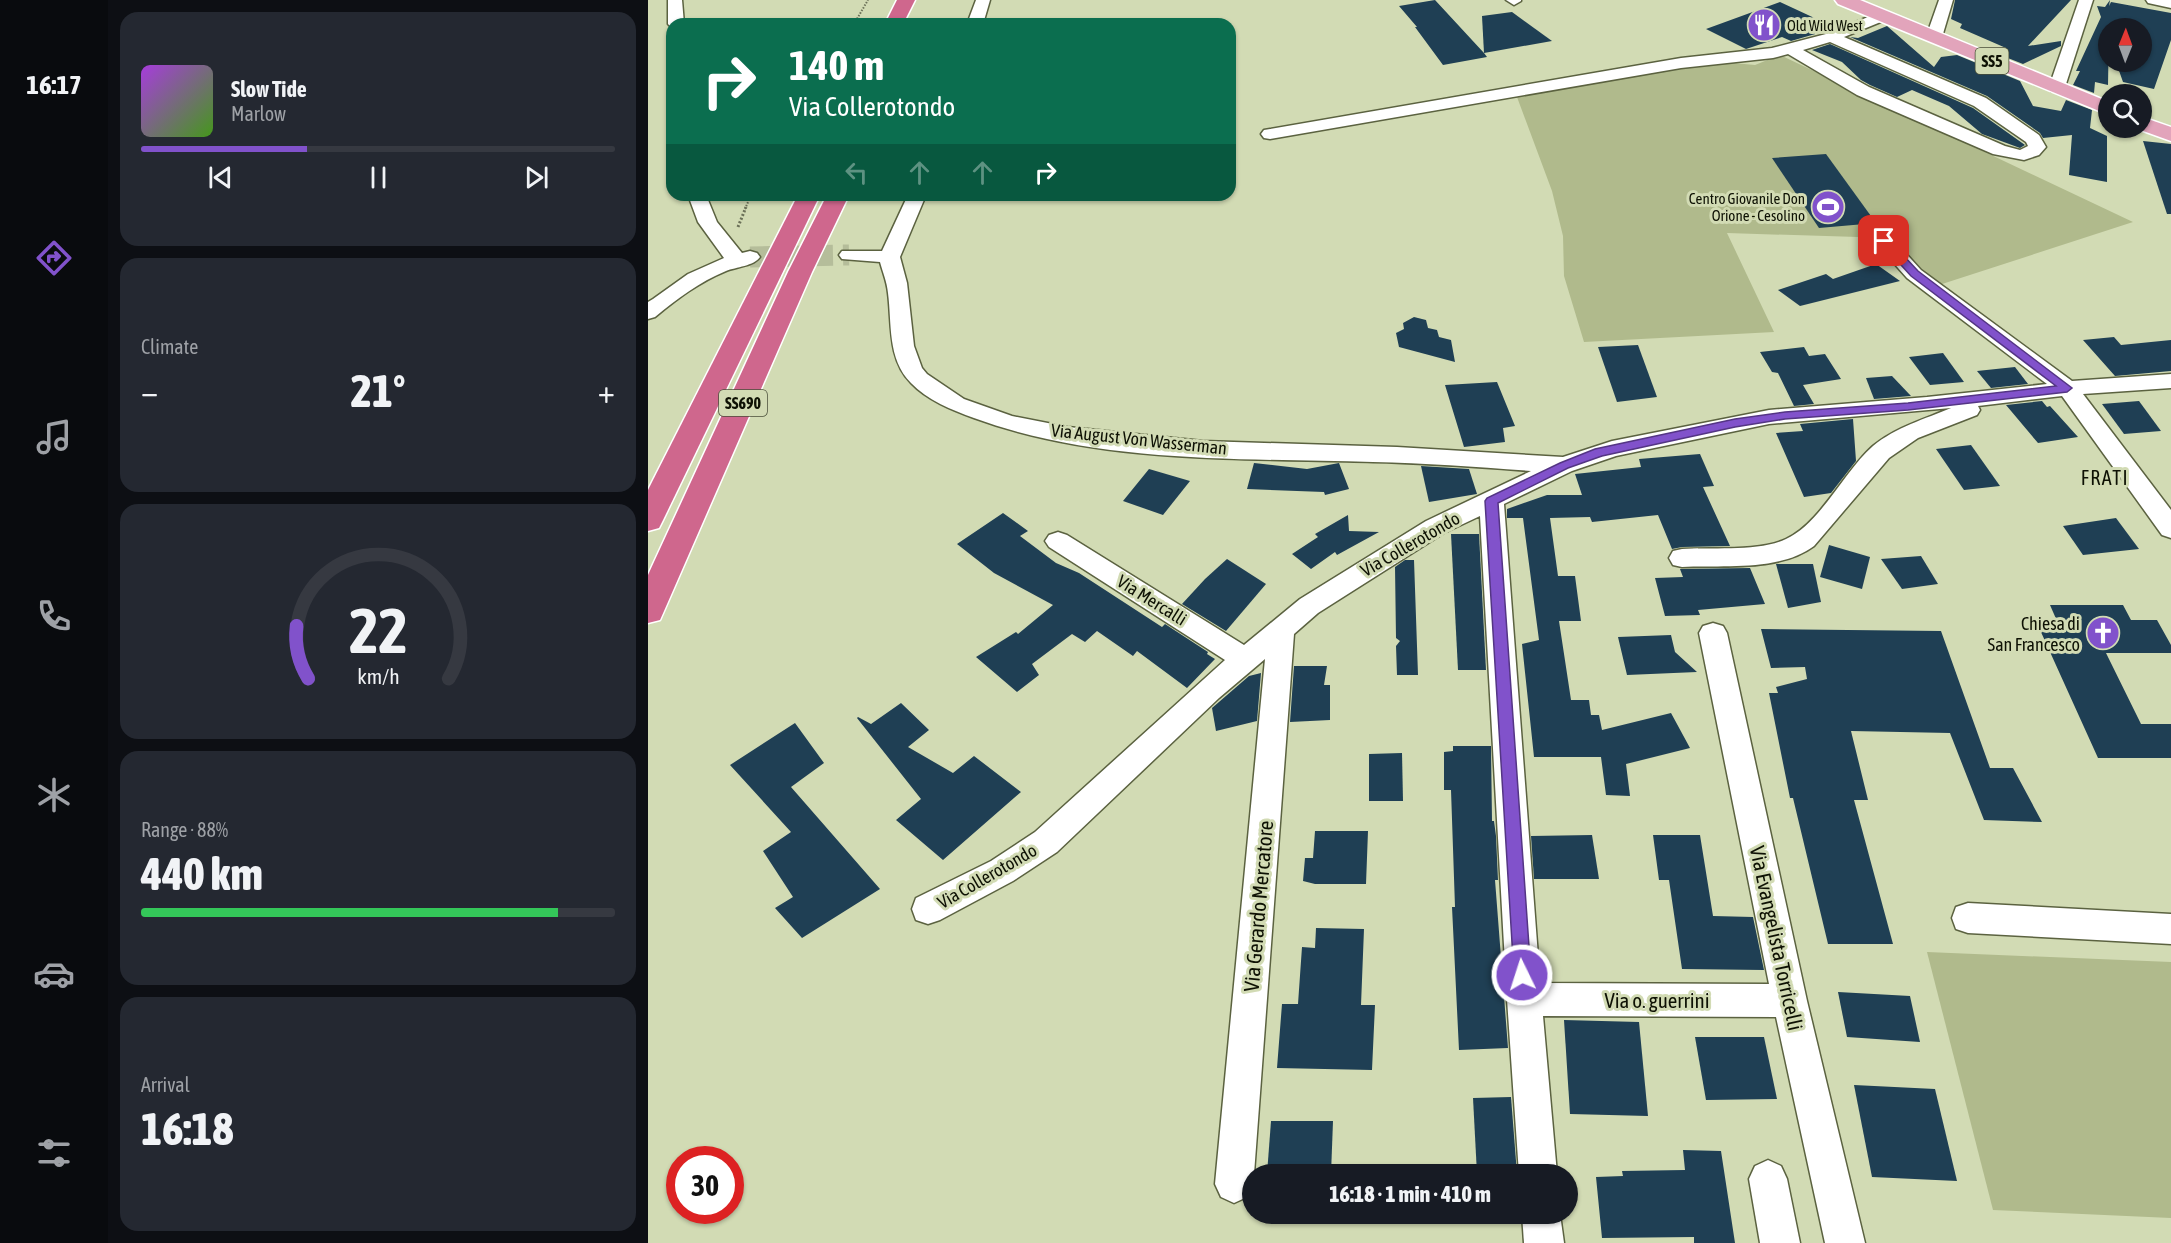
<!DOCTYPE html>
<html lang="en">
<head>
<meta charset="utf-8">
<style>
  :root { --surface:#171b24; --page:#242831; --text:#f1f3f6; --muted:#9ea1a6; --line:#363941; --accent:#8152cb }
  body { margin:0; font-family:"Asap Condensed",sans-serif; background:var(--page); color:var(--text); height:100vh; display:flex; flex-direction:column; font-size:22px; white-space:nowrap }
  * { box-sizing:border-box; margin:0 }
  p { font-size:20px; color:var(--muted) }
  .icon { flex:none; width:33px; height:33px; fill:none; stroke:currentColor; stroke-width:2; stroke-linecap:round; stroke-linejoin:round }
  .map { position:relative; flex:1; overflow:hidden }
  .sheet { display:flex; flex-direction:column; gap:12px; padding:12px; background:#0d0f14; width:540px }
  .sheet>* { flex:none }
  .banner { position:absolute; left:18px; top:18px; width:570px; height:183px; border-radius:18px; box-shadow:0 2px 4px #0004; background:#0b6e4f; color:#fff; overflow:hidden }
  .needle { width:39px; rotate:1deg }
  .fabs { position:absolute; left:1450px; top:18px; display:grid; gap:12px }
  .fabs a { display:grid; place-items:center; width:54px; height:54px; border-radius:50%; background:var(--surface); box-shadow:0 2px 4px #0004; font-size:30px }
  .speed { position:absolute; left:18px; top:1146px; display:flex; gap:12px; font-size:30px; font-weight:700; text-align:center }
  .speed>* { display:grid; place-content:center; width:78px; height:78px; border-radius:50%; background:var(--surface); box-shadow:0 2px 4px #0004; line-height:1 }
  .speed .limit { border:9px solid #d22; background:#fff; color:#111 }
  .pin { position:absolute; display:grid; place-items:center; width:51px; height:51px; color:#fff; margin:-26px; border-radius:12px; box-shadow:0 3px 9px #0006 }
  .me { position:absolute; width:66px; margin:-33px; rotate:356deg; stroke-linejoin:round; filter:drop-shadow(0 0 4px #0008) }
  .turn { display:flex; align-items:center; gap:21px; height:126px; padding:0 24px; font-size:27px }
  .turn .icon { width:78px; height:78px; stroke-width:2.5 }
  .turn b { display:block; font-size:42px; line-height:51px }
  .lanes { display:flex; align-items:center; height:57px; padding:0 24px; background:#0003; justify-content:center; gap:30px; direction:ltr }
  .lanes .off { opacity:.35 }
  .big { font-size:45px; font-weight:800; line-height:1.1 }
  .sheet .card { flex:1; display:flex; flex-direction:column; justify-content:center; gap:9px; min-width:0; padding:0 21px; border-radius:18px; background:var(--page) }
  .sheet .dial { align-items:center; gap:0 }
  .dial svg { height:156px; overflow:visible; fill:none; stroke:var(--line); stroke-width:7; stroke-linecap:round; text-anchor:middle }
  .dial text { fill:var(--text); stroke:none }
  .song { display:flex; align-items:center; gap:18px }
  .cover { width:72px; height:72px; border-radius:9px; background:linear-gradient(135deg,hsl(280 70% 55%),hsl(100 70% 35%)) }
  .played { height:6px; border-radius:3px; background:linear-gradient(90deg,var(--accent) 35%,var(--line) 35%) }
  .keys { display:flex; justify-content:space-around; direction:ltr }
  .heat { display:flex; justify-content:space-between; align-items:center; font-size:33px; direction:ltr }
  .charge { height:9px; border-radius:4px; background:linear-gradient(90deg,#34c759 88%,var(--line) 0) }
  .trip { position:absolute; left:594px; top:1164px; width:336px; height:60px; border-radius:30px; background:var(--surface); box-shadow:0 2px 4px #0004; font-weight:800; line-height:60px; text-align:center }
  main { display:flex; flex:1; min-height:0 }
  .tab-bar { display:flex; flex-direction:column; width:108px; justify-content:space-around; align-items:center; background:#090b0e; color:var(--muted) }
  .tab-bar .icon { width:42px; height:42px }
  .tab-bar .on { color:var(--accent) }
  .tab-bar b { font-size:27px; color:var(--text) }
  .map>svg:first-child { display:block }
</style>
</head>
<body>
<main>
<nav class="tab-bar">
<b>16:17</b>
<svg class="icon on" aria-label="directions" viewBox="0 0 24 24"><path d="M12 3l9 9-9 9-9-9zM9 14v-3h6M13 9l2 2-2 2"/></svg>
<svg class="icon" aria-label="music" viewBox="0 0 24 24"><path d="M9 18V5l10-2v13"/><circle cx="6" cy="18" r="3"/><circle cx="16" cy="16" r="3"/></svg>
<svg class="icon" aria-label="phone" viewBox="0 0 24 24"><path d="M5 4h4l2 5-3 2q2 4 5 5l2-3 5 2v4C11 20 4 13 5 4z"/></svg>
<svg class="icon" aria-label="climate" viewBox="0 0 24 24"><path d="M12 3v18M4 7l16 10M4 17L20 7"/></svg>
<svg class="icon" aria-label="car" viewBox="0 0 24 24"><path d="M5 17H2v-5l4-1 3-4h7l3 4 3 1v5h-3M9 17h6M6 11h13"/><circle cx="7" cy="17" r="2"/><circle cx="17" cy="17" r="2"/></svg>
<svg class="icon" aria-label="filters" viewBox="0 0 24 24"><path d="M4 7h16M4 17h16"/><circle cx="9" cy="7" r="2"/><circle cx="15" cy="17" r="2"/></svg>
</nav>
<section class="sheet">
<div class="card">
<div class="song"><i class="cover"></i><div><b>Slow Tide</b><p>Marlow</p></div></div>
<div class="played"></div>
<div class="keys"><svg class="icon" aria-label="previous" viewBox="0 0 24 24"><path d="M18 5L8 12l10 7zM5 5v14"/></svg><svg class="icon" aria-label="pause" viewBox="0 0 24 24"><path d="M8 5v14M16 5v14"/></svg><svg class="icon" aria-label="next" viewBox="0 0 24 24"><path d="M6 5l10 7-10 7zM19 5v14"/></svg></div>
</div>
<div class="card"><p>Climate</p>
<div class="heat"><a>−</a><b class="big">21°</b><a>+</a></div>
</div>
<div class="card dial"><svg viewBox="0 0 100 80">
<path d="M14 69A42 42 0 1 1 86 69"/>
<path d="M14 69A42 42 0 0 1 8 42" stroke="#8152cb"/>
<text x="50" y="56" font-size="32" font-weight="700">22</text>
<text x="50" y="72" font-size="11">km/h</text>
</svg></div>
<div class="card"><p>Range · 88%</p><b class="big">440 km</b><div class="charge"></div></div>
<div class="card"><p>Arrival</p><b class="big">16:18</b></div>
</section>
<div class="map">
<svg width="1523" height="1243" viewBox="0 0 1523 1243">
  <rect width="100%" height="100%" fill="#d2dbb4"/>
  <g fill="#b0ba8c">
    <polygon points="1132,55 1485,222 1291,285 1242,238 1079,233 1126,332 936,342 916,276 915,236 904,191 869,97 1064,61 1107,65"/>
    <polygon points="1279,952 1523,962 1523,1218 1345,1210"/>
  </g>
  <g fill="#1f3f54">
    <polygon points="787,0 836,53 839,57 795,65 767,27 769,27 751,6"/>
    <polygon points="1307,0 1423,0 1380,46 1413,41 1413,46 1375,64 1342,51 1358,48 1312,28 1314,24 1303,19"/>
    <polygon points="1462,0 1461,6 1463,2 1523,13 1523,40 1506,89 1475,82 1468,62 1494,62 1494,28 1461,28 1460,85 1447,82 1446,93 1425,85 1432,71 1428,71 1453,17 1449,6 1457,7"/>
    <polygon points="1132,2 1188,28 1143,41 1134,37 1098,49 1058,29"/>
    <polygon points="864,12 904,41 836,53 834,16"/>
    <polygon points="1239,26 1286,67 1293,57 1309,55 1372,81 1385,106 1413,111 1418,100 1444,110 1442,128 1459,136 1459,182 1421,175 1424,135 1395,138 1392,133 1339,96 1202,37 1210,38"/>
    <polygon points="1182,44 1325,108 1377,145 1372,148 1334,134 1301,106 1264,90 1249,97 1222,85 1213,80 1194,62 1164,50"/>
    <polygon points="1495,141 1523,144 1523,214 1519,214"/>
    <polygon points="1178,154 1228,223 1171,228 1124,158"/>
    <polygon points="1228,264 1252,281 1152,306 1130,290 1178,274 1185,279"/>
    <polygon points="766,317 778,320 780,328 789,330 791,337 803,340 807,362 751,347 748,333 756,329 755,323"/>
    <polygon points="1466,337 1473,345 1523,340 1523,371 1467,376 1435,340"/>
    <polygon points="990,345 1009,397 969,402 950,347"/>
    <polygon points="1156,347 1161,356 1177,354 1193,379 1155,385 1166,404 1146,406 1130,373 1124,372 1112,352"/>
    <polygon points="1295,353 1316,382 1282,385 1261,357"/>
    <polygon points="1367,367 1380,384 1343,388 1329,371"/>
    <polygon points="1244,376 1263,396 1226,399 1218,378"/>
    <polygon points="849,382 867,426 855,428 857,442 816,447 797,385"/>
    <polygon points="1394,401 1399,407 1402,406 1430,437 1390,443 1358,405"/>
    <polygon points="1491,401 1513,431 1476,434 1454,404"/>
    <polygon points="1205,419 1208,461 1183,493 1156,497 1128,433 1155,431 1152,424"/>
    <polygon points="1323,445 1352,486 1316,490 1288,449"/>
    <polygon points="1052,454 1066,486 1055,487 1082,546 1034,547 1024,549 1010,515 944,522 942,517 902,518 910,576 927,576 933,621 911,621 923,700 941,700 943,715 951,715 954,730 1023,713 1042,748 978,764 982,796 958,795 953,757 886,757 874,644 891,640 875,518 859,518 859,509 899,495 934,495 927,474 993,467 991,459"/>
    <polygon points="606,463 659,469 691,463 701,489 677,495 676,492 599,489"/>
    <polygon points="773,466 821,469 829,494 781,502"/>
    <polygon points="501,469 542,481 515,515 475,501"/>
    <polygon points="355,513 380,531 372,536 408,563 431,573 514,627 517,624 560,652 559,654 567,659 539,688 489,651 485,656 449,631 437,642 424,634 384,664 391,675 369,692 328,657 368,632 370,634 405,605 346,573 309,544"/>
    <polygon points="700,515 701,531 731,532 689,555 687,552 663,569 644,554 670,537 667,534"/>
    <polygon points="1468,518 1491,549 1435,555 1415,526"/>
    <polygon points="803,534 831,534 838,670 810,670"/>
    <polygon points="1181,545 1222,557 1214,589 1172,577"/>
    <polygon points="1273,556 1290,584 1254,589 1233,559"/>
    <polygon points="579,559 618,584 578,631 534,604 557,579"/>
    <polygon points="757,560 766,560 770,675 749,675 748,646 752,641 748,638 747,567"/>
    <polygon points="1128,564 1165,564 1173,602 1140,608"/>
    <polygon points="1102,568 1117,604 1050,610 1052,615 1017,616 1007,578 1035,577 1032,569"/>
    <polygon points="1402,605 1475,605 1483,620 1509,620 1523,645 1523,653 1458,653 1493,724 1523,724 1523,758 1450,758 1388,621 1409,621"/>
    <polygon points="1113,629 1293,631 1342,768 1365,768 1394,822 1336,820 1302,733 1203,731 1220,800 1206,800 1245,944 1180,944 1145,798 1142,798 1121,693 1130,693 1128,687 1159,679 1157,667 1123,668"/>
    <polygon points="1023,635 1027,652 1049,672 979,675 970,637"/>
    <polygon points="646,666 679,666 676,685 682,685 682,720 642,722"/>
    <polygon points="613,673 609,721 568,731 564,708 601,676"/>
    <polygon points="253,703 281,730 260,747 305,773 326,756 373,792 295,860 248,820 273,799 209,718 210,717 223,724"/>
    <polygon points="147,723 176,763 143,787 232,889 154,938 127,908 145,897 115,851 143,832 82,765"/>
    <polygon points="805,746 843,746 844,821 846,821 848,836 850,880 847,880 860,1048 811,1050 804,907 807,907 803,790 796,790 796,752 805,751"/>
    <polygon points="754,753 755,801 721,801 721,754"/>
    <polygon points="667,831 720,831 718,884 667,884 655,881 657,858 665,858"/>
    <polygon points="944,835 951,879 886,879 883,836"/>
    <polygon points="1005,835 1052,835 1065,916 1105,917 1116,970 1034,969 1021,880 1011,880"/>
    <polygon points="668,928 716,929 713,1005 727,1005 724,1070 629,1068 634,1004 650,1004 654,947 667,948"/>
    <polygon points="1190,992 1262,996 1272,1042 1199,1037"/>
    <polygon points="916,1020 991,1022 1000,1116 922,1114"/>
    <polygon points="1047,1037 1116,1037 1129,1099 1058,1100"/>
    <polygon points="1206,1085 1287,1089 1309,1181 1224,1177"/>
    <polygon points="863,1097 869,1174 829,1174 825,1098"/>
    <polygon points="623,1121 685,1121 683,1174 619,1174"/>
    <polygon points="1035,1150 1073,1151 1087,1243 1046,1243 1046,1237 954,1238 948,1177 975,1176 974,1171 1037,1170"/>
  </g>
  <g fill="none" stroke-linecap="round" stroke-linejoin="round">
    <polyline stroke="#b5bd9a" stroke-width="21" stroke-dasharray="21 10" stroke-linecap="butt" points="102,257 201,255"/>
    <defs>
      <g id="minor">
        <polygon points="20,0 34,0 36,24 24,24 24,28 20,24"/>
        <polygon points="328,0 342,0 335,24 319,24"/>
        <polygon points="858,0 873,0 873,1 866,5"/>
        <polygon points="1291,0 1305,0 1294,37 1286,42 1278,37"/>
        <polygon points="1431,0 1445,0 1417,87 1409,92 1403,91 1401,87"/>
        <polygon points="1498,0 1523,0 1523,8 1500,3"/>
        <path d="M1235 11 1240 13 1243 16 1240 19 1196 37 1338 98 1391 135 1398 147 1391 155 1376 160 1345 154 1209 95 1140 54 1125 58 1033 68 622 139 616 138 613 134 616 130 622 129 1033 58 1124 48 1178 34ZM1182 42 1326 106 1378 142 1380 146 1372 150 1357 146 1221 87 1155 50Z"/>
        <path d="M40 195H58L69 222 94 253 102 251 109 253 112 257C106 266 88 267 78 271 51 282 29 299 7 317L0 319V302L5 299 40 274 76 258 50 222Z"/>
        <path d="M260 195H278L252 257 259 283 266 346 274 368 279 374 316 399 364 416 420 427 555 441 749 447 915 457 964 441 1121 410 1279 397 1399 384 1259 278 1226 241 1229 237H1243L1273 270 1424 381 1523 374V388L1435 394 1523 510V538L1514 535 1414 396 1330 406 1332 410 1329 415 1270 438 1241 458 1166 546C1131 572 1075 565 1034 567L1025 565 1021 558 1025 551 1034 549C1064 547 1111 552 1138 539 1172 524 1197 470 1225 446 1248 427 1277 419 1303 408L1121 424 968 456 924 471 856 504 892 983 1121 984 1051 633 1055 626 1065 623 1075 626 1079 633 1159 1001 1217 1243H1177L1128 1017 895 1016 909 1174H871L859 999 832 516 796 533 670 613 646 634 606 1174 599 1197 586 1203 573 1197 567 1184 617 659 571 698 409 852 365 881 292 920 280 924 268 920 264 909 268 898 343 861 387 832 577 660 401 547 397 541 401 535 410 532 419 535 596 645 652 599 778 521 883 471C830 467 778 463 725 462 593 458 451 464 326 418 304 410 279 400 263 383 239 359 244 323 240 293 239 282 235 273 232 262L194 259 191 255 194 251H234Z"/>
        <polygon points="1320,903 1523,914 1523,944 1320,933 1308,929 1304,918 1308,907"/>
        <polygon points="1120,1160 1133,1166 1139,1179 1152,1243 1112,1243 1101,1179 1107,1166"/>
        <polygon points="874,1214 912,1214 916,1243 876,1243"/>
      </g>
      <g id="major">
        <polygon points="1187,0 1212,0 1461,102 1461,115 1190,4"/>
        <polygon points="1494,117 1523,127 1523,141 1487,128 1494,128"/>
      </g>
      <g id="highway">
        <polygon points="249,0 267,0 255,24 237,24"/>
        <polygon points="150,195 172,195 15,520 11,528 0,531 0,490"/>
        <polygon points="179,195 201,195 164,272 16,611 12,620 0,623 0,575 140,272"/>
      </g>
    </defs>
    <use href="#minor" stroke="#5b6240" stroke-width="3"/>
    <use href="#major" stroke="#fff" stroke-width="3"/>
    <use href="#highway" stroke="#fff" stroke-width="3"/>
    <g stroke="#6a7057" stroke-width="2" stroke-dasharray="1.5 1.5" stroke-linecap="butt">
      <polyline points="206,24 220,0"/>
      <polyline points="97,209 103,195"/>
    </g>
    <polyline stroke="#6a7057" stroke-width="3" stroke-dasharray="2 2" stroke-linecap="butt" points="90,227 98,207"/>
    <use href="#minor" fill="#fff" fill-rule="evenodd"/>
    <use href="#major" fill="#e2a4bb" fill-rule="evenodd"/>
    <use href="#highway" fill="#cf678d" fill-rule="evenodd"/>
  </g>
  <polygon fill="#8152cb" stroke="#543584" stroke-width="1.5" points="1233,239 1240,239 1270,271 1424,388 1419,392 1260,410 1137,419 1087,427 954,456 920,468 850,503 883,975 880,981 874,984 868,981 866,975 837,501 839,498 912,463 947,449 1087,419 1137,412 1260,403 1408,386 1263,276 1233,243"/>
  <defs>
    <symbol id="restaurant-disc" viewBox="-11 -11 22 22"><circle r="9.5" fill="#8152cb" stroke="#d2dbb4"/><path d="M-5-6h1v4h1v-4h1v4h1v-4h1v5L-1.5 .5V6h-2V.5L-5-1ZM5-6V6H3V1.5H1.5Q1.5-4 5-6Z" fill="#fff"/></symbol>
    <symbol id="stadium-disc" viewBox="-11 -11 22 22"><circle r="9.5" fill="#8152cb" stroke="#d2dbb4"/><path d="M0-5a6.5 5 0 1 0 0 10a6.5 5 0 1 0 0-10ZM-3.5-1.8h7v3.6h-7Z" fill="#fff"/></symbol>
    <symbol id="church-disc" viewBox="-11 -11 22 22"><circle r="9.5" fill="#8152cb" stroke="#d2dbb4"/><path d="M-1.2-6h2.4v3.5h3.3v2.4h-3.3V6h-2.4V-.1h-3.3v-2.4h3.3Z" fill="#fff"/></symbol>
  </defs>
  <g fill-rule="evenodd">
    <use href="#restaurant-disc" x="1097" y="6" width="38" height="38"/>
    <use href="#stadium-disc" x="1161" y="188" width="38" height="38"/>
    <use href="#church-disc" x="1436" y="614" width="38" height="38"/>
  </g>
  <g text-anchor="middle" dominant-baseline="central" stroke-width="6" stroke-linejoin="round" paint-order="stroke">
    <g font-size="15" fill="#0e1104" stroke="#d2dbb4" text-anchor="start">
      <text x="1139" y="25">Old Wild West</text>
      <text x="1157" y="198" text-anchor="end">Centro Giovanile Don<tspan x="1157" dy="17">Orione - Cesolino</tspan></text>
    </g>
    <g fill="#d2dbb4" stroke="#494e39" stroke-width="1.5">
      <rect x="1327.5" y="48" width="33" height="26" rx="4.5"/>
      <rect x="71" y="390" width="48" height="26" rx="4.5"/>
    </g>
    <g font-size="16" font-weight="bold" fill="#0e1104">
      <text x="1344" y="61">SS5</text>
      <text x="95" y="403">SS690</text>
    </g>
    <g font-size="18" fill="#0e1104" stroke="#d2dbb4">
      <text transform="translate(491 439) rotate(6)">Via August Von Wasserman</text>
      <text transform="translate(762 544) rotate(-30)">Via Collerotondo</text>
      <text transform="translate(504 600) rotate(32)">Via Mercalli</text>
      <text transform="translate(339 876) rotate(-30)">Via Collerotondo</text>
    </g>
    <g font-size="18" fill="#0e1104" stroke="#d2dbb4" text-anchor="end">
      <text x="1432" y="623">Chiesa di<tspan x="1432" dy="21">San Francesco</tspan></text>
    </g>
    <g font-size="20" letter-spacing="1.5" fill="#0e1104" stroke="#d2dbb4">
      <text x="1457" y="477">FRATI</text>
    </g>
    <g font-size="21" fill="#0e1104" stroke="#d2dbb4">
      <text transform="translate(610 906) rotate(-85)">Via Gerardo Mercatore</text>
      <text transform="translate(1129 938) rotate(78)">Via Evangelista Torricelli</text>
      <text x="1009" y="1000">Via o. guerrini</text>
    </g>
  </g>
</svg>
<div class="fabs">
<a><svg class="needle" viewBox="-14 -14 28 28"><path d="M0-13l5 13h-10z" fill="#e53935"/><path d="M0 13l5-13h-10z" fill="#9ea1a6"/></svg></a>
<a><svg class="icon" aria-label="search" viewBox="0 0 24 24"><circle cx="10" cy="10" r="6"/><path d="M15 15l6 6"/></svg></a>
</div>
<div class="speed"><div class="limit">30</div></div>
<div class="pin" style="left:1236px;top:241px;background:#d93025"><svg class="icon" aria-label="arrive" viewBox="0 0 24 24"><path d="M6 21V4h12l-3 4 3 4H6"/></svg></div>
<svg class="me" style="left:874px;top:975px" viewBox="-20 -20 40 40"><circle r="17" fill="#8152cb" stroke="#fff" stroke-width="3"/><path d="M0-11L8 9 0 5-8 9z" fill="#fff"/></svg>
<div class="trip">16:18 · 1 min · 410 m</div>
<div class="banner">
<div class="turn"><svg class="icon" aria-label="right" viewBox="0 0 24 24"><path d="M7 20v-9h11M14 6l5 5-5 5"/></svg><div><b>140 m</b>Via Collerotondo</div></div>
<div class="lanes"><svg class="icon off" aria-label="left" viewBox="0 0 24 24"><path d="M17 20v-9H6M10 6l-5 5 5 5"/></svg><svg class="icon off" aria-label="ahead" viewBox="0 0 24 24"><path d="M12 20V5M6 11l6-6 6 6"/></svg><svg class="icon off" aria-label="ahead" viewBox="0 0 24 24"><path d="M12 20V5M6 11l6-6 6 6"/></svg><svg class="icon" aria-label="right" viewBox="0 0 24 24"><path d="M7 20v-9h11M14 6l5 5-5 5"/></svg></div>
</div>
</div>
</main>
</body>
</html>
